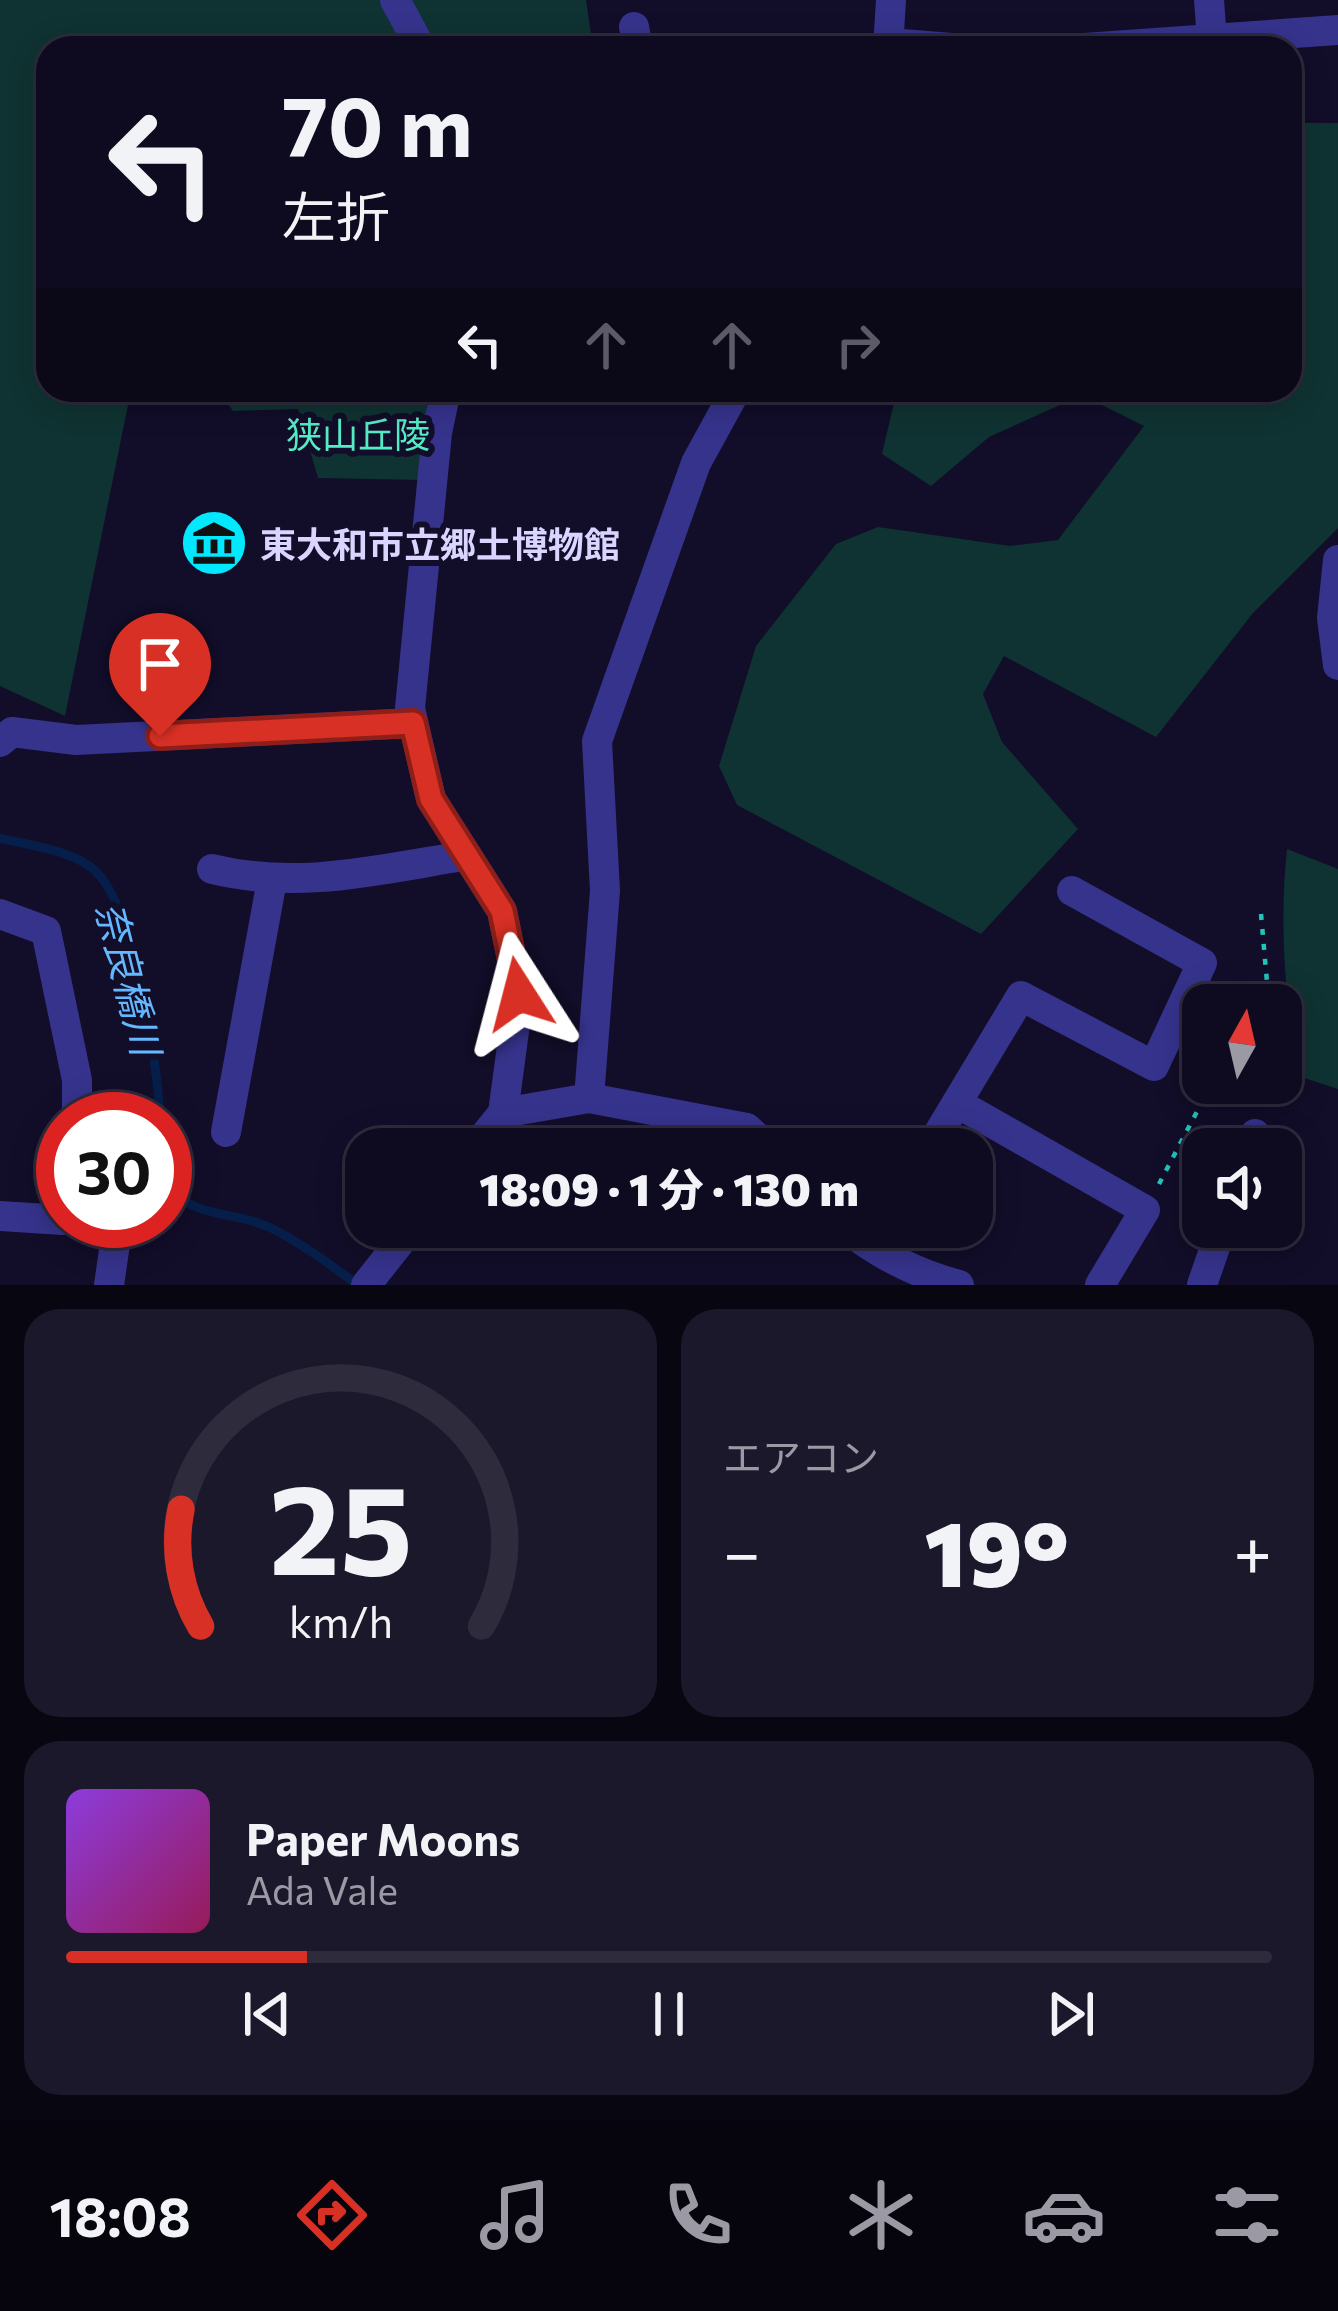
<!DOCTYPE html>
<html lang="ja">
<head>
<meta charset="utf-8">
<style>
  :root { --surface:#0e0a1f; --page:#1c182c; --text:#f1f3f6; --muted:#9b9aa4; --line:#2e2b3d; --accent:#d93025 }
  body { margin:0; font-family:Commissioner,"Noto Sans JP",sans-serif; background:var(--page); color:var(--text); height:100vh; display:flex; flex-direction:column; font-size:45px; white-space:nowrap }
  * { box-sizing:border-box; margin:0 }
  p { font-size:39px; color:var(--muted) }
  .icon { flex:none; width:66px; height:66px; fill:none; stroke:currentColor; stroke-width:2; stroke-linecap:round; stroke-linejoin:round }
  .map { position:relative; height:1285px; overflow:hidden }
  .drawer { display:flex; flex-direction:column; gap:24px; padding:24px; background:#080611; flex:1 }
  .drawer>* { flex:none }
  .hud { position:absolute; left:36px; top:36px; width:1266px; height:366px; border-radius:36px; box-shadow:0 6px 30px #0003,0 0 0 3px var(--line); background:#0e0a1f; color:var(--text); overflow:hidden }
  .needle { width:78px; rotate:8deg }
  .controls { position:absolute; left:1182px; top:984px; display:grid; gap:24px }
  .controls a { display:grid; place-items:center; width:120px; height:120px; border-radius:24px; background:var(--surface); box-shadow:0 6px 30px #0003,0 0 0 3px var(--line); font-size:60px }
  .speed { position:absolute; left:36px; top:1092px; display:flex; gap:24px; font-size:60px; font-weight:700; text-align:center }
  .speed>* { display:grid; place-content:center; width:156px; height:156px; border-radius:50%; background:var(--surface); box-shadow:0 6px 30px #0003,0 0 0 3px var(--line); line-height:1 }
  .speed .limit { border:18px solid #d22; background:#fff; color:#111 }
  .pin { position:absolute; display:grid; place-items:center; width:102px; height:102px; color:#fff; margin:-123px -51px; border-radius:50% 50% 50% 0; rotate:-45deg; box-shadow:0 0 12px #0007 }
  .pin .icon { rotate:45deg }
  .me { position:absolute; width:132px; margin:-66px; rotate:351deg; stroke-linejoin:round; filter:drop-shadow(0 0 9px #0008) }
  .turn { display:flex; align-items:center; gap:42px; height:252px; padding:0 48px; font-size:54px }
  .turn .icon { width:156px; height:156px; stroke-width:2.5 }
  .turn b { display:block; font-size:84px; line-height:102px }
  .lanes { display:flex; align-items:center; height:114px; padding:0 48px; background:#0003; justify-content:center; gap:60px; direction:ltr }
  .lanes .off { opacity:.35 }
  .big { font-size:90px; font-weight:800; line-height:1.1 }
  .drawer .card { flex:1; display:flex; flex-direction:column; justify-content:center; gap:18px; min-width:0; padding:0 42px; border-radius:36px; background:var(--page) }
  .drawer .dial { align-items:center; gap:0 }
  .dial svg { height:312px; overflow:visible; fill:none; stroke:var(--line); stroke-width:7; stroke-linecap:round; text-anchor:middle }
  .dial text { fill:var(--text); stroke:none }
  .song { display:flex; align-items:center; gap:36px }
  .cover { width:144px; height:144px; border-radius:18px; background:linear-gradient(135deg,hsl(270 70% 55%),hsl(330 70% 35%)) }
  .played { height:12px; border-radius:6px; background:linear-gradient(90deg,var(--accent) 20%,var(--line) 20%) }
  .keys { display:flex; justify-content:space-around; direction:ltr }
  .heat { display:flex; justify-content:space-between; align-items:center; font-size:66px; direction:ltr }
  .drawer .tiles { flex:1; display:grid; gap:24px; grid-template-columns:1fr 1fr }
  .card:last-child { grid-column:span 2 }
  .trip { position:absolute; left:345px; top:1128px; width:648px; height:120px; border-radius:36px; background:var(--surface); box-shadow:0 6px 30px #0003,0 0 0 3px var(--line); font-weight:800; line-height:120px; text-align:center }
  .tabs { display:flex; height:192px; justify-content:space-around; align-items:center; background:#06040c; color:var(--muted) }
  .tabs .icon { width:84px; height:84px }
  .tabs .active { color:var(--accent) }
  .tabs b { font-size:54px; color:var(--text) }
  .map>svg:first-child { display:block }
</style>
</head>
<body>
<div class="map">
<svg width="1338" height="1285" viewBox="0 0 1338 1285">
  <rect width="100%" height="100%" fill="#120d29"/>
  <g fill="#0f3332">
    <polygon points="0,0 586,0 593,48 48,48 48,390 131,390 65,716 0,686"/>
    <polygon points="1290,123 1338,123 1338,528 1253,613 1156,737 1004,656 983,694 1002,742 1078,829 981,934 737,805 719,766 756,646 836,544 878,527 1010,546 1058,540 1144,426 1082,395 989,437 931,486 882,454 897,390 1290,390"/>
    <polygon points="218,390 440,390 424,480 318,478 298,409 233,411"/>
    <path d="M1287 849 1338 869V1089L1298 1076C1285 1001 1279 924 1287 849Z"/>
  </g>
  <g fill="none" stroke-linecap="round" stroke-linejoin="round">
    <g stroke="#051f4a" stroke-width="9">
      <path d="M0 838C28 845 63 849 88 865 136 896 157 1064 160 1119"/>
      <path d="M165 1179C188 1221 232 1209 271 1228 301 1243 331 1265 358 1285"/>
    </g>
    <g stroke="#23c5ba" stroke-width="4.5" stroke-dasharray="6 9" stroke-linecap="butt">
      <polyline points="1261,914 1269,1005"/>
      <polyline points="1159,1184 1212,1083"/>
    </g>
    <g stroke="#36338d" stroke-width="30">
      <polyline points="395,0 421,48"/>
      <polyline points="1209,0 1212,40"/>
      <polyline points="634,27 638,48"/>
      <polyline points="889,43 952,48"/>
      <polyline points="888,48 891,0"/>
      <polyline points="1084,48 1338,30"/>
      <polyline points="446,390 437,433 410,708 431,799 502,911 519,994 503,1113 474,1149"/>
      <polyline points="1338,560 1332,618 1338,665"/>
      <polyline points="0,742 12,732 76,740 413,723"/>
      <path d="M212 869C298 890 377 870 463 856"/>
      <polyline points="0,914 46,931 77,1080 77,1119"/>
      <polyline points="589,1098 747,1128 769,1149"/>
      <polyline points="957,1103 1145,1210 1100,1285"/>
      <polyline points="503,1113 589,1098 605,891 597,741 696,463 736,390"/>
      <polyline points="226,1132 272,880"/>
      <polyline points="929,1149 1021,996 1154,1066 1202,963 1072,891"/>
      <polyline points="1249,1149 1255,1134"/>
      <polyline points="0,1216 63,1220"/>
      <polyline points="83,1221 118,1223 109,1285"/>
      <path d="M844 1227C878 1254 917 1274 959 1285"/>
      <polyline points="366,1285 412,1227"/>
      <polyline points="1202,1285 1222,1227"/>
    </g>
  </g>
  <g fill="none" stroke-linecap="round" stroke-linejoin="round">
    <defs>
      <polyline id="route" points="160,736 413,723 431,799 502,911 519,994"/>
    </defs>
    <use href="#route" stroke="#8d1f18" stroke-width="30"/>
    <use href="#route" stroke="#d93025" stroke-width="21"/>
  </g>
  <defs>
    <symbol id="museum-disc" viewBox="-11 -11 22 22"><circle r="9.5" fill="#01e8ff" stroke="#120d29"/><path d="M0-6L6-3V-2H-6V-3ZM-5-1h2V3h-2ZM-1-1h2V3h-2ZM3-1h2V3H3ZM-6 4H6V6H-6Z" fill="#111"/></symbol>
  </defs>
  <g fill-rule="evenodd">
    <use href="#museum-disc" x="176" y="505" width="76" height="76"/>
  </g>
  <g text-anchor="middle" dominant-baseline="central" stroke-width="12" stroke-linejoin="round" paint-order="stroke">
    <g font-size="36" fill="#54ecc5" stroke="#120d29">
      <text x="358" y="433">狭山丘陵</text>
    </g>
    <g font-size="36" font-weight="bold" fill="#d9d5ff" stroke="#120d29" text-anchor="start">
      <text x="260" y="543">東大和市立郷土博物館</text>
    </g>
    <g font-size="39" font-style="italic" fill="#63b8ff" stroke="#120d29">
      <text transform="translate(130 978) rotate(76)">奈良橋川</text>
    </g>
  </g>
</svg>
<div class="controls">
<a><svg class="needle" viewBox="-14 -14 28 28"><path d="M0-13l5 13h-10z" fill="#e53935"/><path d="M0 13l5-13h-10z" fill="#9b9aa4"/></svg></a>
<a><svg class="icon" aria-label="sound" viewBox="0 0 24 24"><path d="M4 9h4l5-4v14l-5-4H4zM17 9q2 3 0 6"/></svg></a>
</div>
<div class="speed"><div class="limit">30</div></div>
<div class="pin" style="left:160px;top:736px;background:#d93025"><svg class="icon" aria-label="arrive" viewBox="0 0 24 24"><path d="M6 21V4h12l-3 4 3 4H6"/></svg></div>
<svg class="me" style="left:519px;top:994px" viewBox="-20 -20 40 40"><path d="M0-17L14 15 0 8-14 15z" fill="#d93025" stroke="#fff" stroke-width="4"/></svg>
<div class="trip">18:09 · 1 分 · 130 m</div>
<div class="hud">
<div class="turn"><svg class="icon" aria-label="left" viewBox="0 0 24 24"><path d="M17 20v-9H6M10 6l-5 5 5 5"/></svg><div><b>70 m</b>左折</div></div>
<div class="lanes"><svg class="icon" aria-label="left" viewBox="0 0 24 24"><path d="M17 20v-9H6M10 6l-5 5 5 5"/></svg><svg class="icon off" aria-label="ahead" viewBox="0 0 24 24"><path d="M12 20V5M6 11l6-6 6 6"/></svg><svg class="icon off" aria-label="ahead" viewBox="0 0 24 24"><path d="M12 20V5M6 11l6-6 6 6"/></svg><svg class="icon off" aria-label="right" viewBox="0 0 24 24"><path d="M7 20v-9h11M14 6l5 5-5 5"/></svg></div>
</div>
</div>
<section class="drawer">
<div class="tiles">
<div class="card dial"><svg viewBox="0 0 100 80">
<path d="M14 69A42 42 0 1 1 86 69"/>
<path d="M14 69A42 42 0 0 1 9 39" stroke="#d93025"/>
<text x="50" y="56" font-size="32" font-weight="700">25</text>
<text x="50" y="72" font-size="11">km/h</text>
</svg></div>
<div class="card"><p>エアコン</p>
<div class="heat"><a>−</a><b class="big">19°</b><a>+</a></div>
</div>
<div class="card">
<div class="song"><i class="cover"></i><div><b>Paper Moons</b><p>Ada Vale</p></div></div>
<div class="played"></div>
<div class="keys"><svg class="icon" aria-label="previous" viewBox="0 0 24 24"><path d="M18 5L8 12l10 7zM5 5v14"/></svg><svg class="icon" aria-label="pause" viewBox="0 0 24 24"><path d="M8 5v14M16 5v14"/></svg><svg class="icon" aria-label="next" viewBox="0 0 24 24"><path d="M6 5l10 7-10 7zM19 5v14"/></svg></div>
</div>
</div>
</section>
<nav class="tabs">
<b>18:08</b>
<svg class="icon active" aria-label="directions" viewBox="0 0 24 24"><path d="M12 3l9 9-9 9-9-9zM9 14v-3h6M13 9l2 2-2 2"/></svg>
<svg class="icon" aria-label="music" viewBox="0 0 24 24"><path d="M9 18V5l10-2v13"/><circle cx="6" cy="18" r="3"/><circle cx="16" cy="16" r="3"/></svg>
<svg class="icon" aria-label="phone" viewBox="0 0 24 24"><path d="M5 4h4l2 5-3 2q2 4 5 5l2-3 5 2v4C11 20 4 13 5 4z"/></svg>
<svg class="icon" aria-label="climate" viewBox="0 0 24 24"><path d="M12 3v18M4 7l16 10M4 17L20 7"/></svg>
<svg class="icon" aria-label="car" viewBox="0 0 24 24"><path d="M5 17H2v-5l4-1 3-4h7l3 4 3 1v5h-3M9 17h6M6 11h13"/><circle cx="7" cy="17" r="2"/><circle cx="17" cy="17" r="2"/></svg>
<svg class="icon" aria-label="filters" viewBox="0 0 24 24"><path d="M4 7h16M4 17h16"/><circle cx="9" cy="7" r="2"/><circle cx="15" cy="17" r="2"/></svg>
</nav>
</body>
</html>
